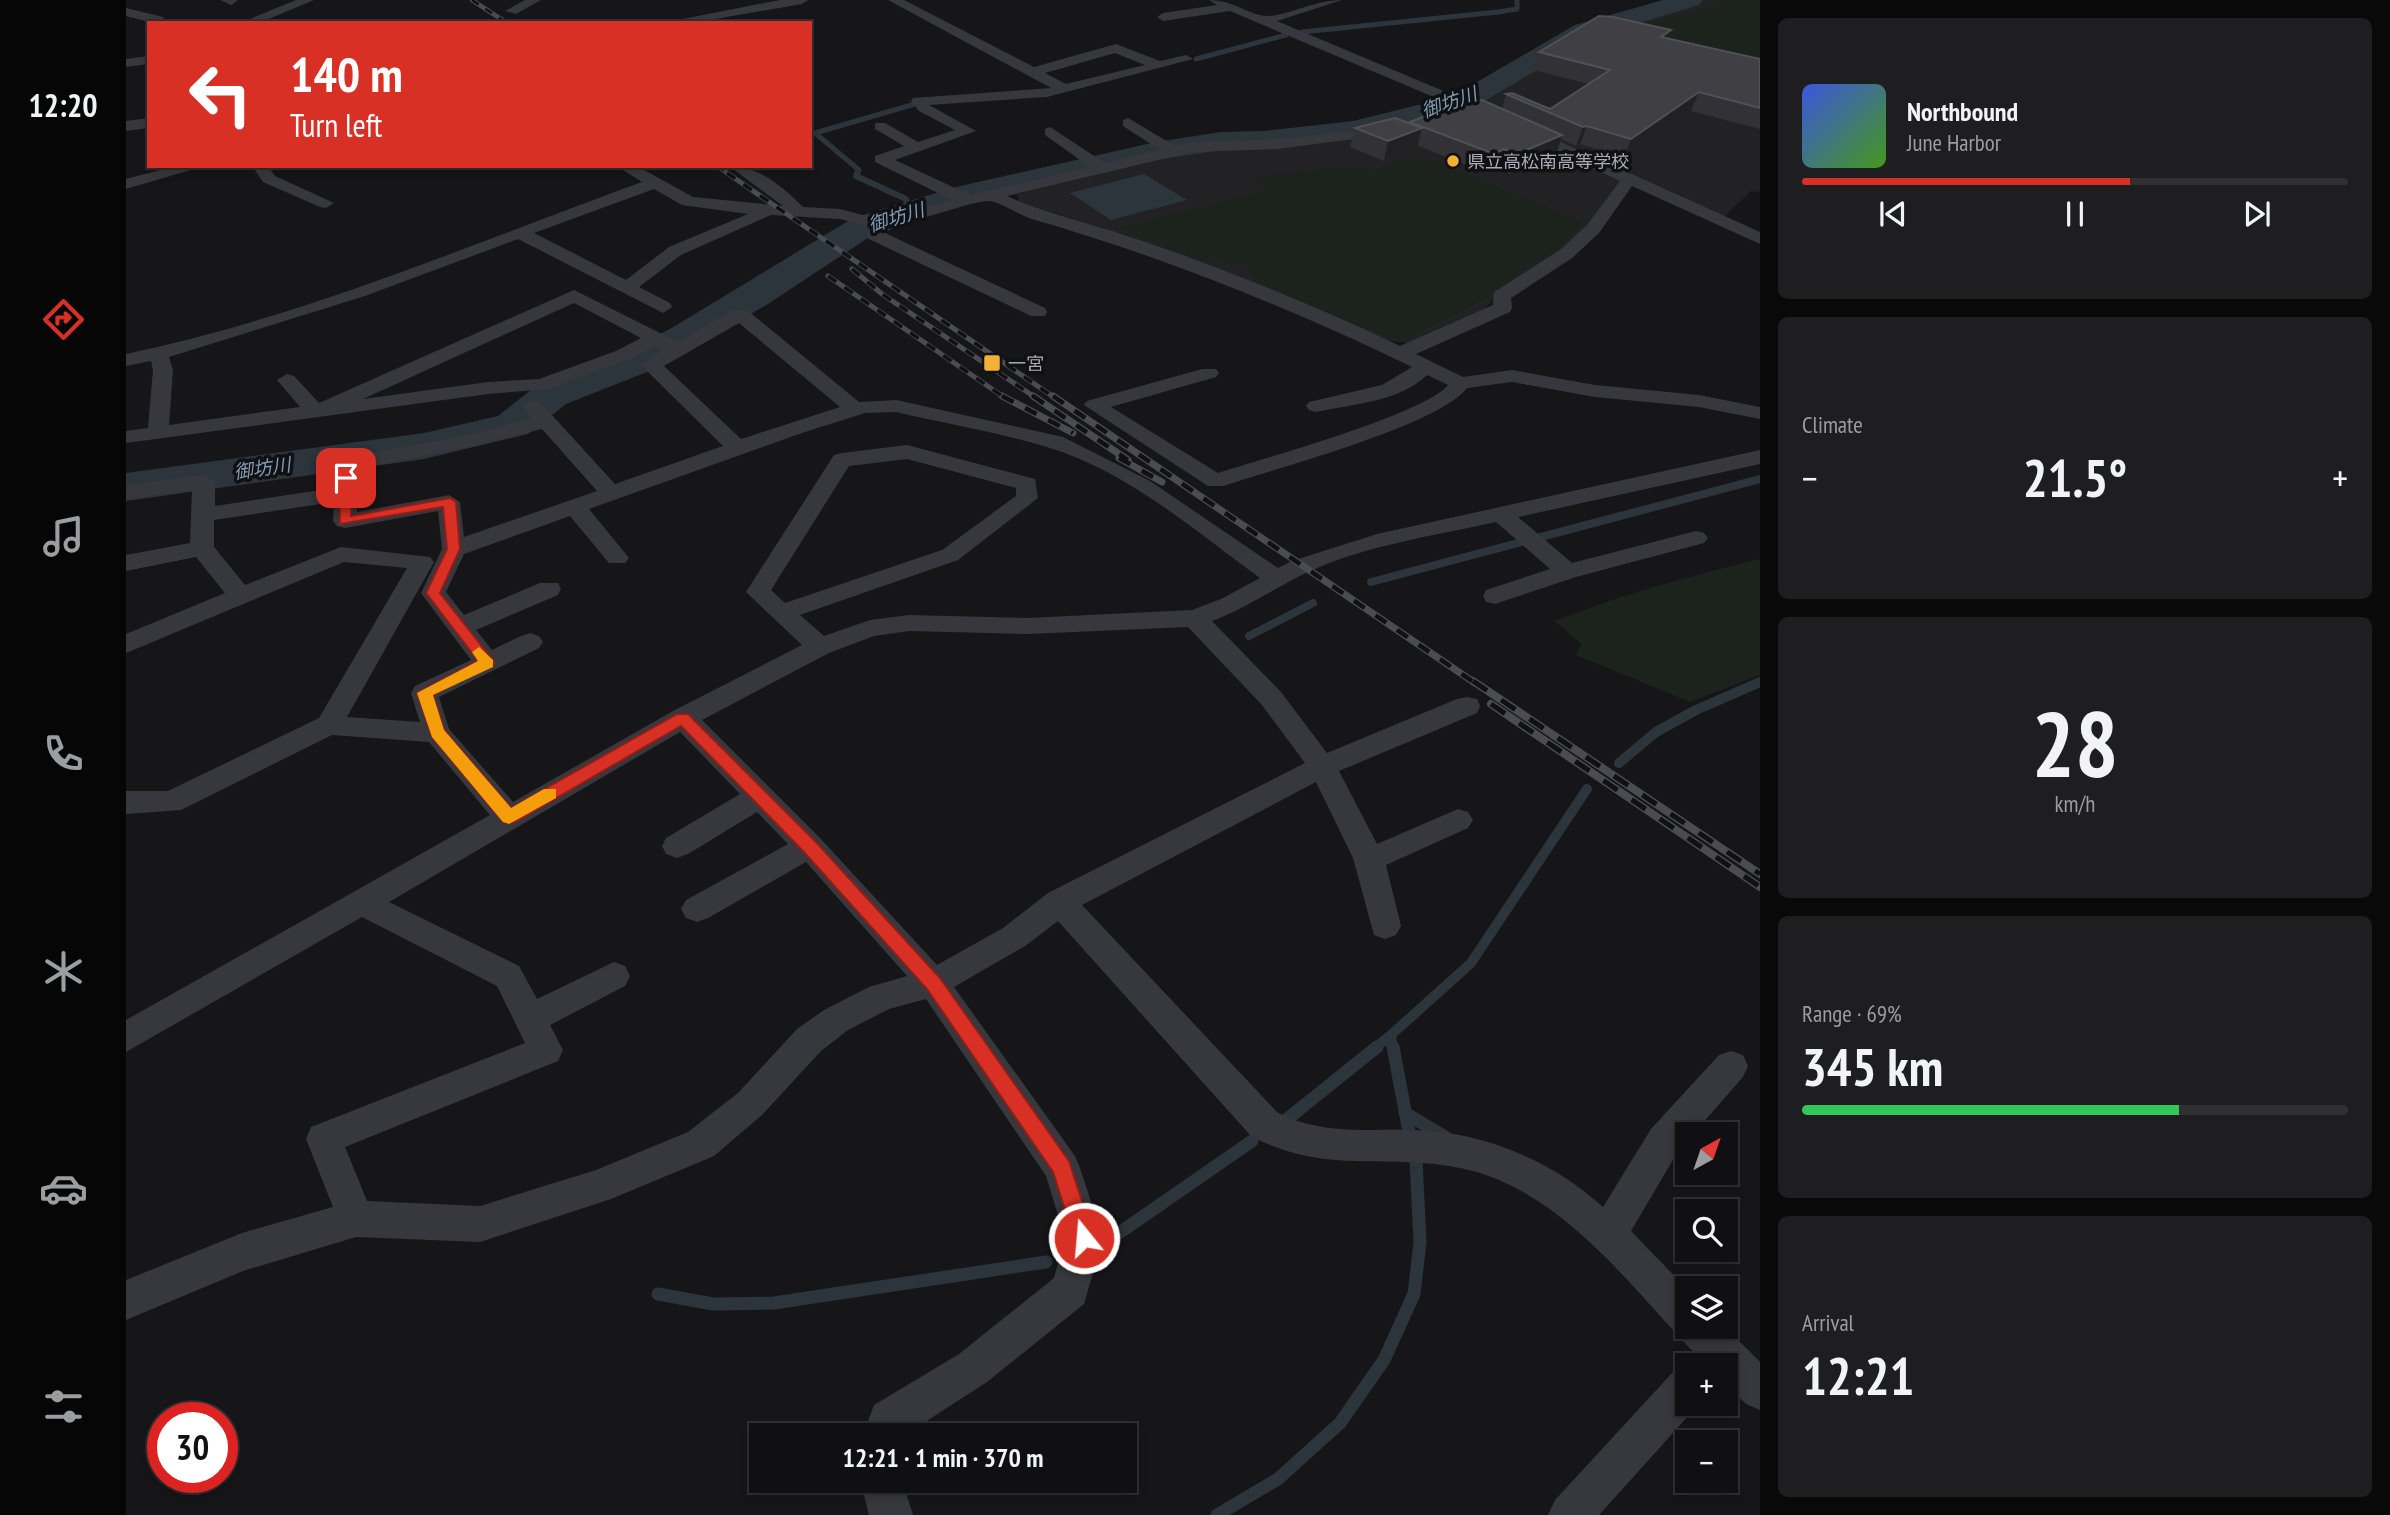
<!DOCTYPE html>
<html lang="en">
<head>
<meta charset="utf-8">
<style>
  :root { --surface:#101012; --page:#1e1e20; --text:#f1f3f6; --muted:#9c9d9f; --line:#303032; --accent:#d93025 }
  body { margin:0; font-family:"PT Sans Narrow","Noto Sans JP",sans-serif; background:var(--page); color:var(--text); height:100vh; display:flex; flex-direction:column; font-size:26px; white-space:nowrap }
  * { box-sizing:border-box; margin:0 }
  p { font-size:23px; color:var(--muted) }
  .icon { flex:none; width:38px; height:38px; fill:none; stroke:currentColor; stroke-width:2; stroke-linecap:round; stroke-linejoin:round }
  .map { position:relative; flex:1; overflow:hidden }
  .drawer { display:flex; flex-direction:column; gap:18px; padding:18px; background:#09090a; width:630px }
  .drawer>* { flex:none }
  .banner { position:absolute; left:21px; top:21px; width:665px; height:147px; border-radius:0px; box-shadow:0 4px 10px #0003,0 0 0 2px var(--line); background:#d93025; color:#fff; overflow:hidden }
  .needle { width:46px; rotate:40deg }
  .tools { position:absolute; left:1549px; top:1122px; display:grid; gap:14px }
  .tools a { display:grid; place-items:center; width:63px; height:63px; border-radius:0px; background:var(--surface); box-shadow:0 4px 10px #0003,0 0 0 2px var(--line); font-size:35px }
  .speed { position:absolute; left:21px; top:1402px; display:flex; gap:14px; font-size:35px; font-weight:700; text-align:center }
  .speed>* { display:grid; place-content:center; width:91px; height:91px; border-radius:50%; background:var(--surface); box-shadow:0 4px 10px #0003,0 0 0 2px var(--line); line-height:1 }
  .speed .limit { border:10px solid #d22; background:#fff; color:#111 }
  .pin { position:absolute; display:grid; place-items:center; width:60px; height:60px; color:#fff; margin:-30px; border-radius:14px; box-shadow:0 4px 10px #0006 }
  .me { position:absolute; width:77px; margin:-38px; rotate:343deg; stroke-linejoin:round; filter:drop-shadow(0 0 5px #0008) }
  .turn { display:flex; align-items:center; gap:24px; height:147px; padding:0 28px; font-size:32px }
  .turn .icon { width:91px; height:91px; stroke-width:2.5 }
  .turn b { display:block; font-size:49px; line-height:60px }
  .big { font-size:52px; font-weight:800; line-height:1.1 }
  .drawer .card { flex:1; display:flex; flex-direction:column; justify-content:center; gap:10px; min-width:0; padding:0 24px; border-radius:10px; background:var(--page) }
  .drawer .dial { align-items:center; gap:0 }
  .dial b { font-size:91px; line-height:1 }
  .song { display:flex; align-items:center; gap:21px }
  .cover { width:84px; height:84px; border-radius:10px; background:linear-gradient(135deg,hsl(230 70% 55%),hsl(100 70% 35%)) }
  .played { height:7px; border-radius:4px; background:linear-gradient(90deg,var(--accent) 60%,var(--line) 60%) }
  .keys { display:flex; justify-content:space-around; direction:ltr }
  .heat { display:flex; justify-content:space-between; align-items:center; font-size:38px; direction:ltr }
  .charge { height:10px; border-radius:5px; background:linear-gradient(90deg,#34c759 69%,var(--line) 0) }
  .trip { position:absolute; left:623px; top:1423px; width:388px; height:70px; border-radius:0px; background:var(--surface); box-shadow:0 4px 10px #0003,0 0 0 2px var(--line); font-weight:800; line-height:70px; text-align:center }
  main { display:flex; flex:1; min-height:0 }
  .tabs { display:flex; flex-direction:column; width:126px; justify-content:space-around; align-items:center; background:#060607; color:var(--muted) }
  .tabs .icon { width:49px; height:49px }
  .tabs .on { color:var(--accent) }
  .tabs b { font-size:32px; color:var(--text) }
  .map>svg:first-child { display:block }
</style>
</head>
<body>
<main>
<nav class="tabs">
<b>12:20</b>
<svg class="icon on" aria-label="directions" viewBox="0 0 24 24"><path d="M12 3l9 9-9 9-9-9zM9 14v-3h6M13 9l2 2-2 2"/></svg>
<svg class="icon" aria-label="music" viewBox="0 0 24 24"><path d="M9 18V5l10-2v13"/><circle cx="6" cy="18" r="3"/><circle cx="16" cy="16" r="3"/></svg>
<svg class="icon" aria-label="phone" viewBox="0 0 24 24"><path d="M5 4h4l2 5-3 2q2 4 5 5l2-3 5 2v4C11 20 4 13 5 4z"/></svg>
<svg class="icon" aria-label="climate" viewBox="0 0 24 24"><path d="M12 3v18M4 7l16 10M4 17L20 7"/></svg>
<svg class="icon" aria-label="car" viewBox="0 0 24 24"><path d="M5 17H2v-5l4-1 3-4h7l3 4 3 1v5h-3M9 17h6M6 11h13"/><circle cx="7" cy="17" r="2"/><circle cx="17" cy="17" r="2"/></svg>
<svg class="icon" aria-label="filters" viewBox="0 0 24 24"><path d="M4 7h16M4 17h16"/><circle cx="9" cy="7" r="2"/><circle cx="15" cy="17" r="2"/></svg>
</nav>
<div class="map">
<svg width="1634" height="1515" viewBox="0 0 1634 1515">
  <rect width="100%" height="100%" fill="#161618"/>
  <polygon fill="#222225" points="1575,0 1634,0 1634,192 1625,191 1598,217 1499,173 1472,215 1432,253 1372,289 1374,293 1356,311 1283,343 1259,340 1001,235 893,203 891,194 1067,149 1268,131 1346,106 1459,33"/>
  <g fill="#1c231d">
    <polygon points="1590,0 1634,0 1634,67 1515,38 1526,21 1601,3"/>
    <polygon points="1280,157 1303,159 1458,223 1427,252 1359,295 1362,297 1280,339 1258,336 1128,281 1125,271 1088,256 1076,261 990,228 1144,189 1123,175 1232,168 1244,172"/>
    <path d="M1634 559V675L1564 702 1450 655 1455 644 1429 621C1499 593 1561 577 1634 559Z"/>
  </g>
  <polygon fill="#2c353c" points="1018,174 1061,200 985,220 944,193"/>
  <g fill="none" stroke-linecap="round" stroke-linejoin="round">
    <g stroke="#2c353c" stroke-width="5">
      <polyline points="1176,32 1372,12 1391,9 1391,0"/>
      <polyline points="1070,59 1160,35"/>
      <polyline points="731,175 733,170 689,133 789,104"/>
    </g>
    <polyline stroke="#2c353c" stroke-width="6" points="731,173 730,176 780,199 784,210"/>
    <g stroke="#2c353c" stroke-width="8">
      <polyline points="1245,582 1634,479"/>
      <polyline points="1123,636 1187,603"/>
      <polyline points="1632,683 1634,682"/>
    </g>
    <g stroke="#2c353c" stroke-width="10">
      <polyline points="1493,763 1530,732 1570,710 1634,682"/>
      <polyline points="1249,1048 1265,1035"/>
      <polyline points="1267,1048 1265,1035 1345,963 1461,789"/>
    </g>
    <g stroke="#2c353c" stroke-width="13">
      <polyline points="1267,1047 1284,1137"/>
      <polyline points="1279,1113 1321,1138"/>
      <polyline points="1155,1124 1251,1047"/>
      <polyline points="970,1249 1126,1141"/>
      <polyline points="532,1294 587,1304 648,1303 920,1262"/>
      <polyline points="1091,1515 1152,1479 1214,1423 1258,1360 1288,1294 1294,1242 1290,1160"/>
    </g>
    <polygon fill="#2c353c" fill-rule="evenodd" points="1537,0 1577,0 1573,5 1467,37 1352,105 1320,115 1227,139 1137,149 1095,150 1030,160 851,202 751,232 642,304 577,342 521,372 440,404 402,434 298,459 0,501 0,473 298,433 372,416 410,386 493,356 549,326 727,218 830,187 1030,142 1095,132 1137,131 1227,121 1300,103 1332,93 1449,25"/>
    <g fill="#37383d" fill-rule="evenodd">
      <polygon points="94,0 111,0 111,1 105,5"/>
      <polygon points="170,0 188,0 133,23 114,23"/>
      <polygon points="399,0 415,0 390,14 379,11"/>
      <polygon points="654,0 682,0 676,4 566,23 536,23"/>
      <path d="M762 0H778L908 67 990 44 1034 61 1060 55 1067 59 921 97 803 105 850 131 769 160 844 195 964 167 919 135V129L924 127 979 163 1034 150 997 126V120L1002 118 1049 146 1066 142 1152 139 1269 126 1272 129 1264 134 1152 149 1066 152 881 196C916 212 951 220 987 231 1084 263 1182 302 1274 346L1367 305 1368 292 1434 250 1461 225 1494 181 1374 125 1104 11 1037 21 1031 17 1037 13 1091 5 1083 0C1107 0 1125 16 1141 16 1162 16 1188 0 1216 0L1151 21 1384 119 1634 232V244L1506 186 1473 233 1446 258 1385 298 1386 308 1384 312 1290 354 1337 377 1386 370 1469 385 1573 395 1634 407V419L1573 407 1469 397 1386 382 1341 388C1312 426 1150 468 1098 486H1082L958 405 961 401 1076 369H1090L1093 373 1090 377 985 407 1092 473C1136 459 1299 414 1322 385L1301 375C1273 402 1226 404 1190 412L1183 410 1180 406 1183 402 1256 385 1286 367C1166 309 1038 257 909 220 894 216 880 205 865 201 853 199 767 224 759 233L919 308 921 312 919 316H905L743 239 740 235 746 227 714 219 645 215 555 255 513 287 544 303 546 307 537 313 392 239 239 296 43 357 47 370 43 425 174 407 151 380 161 374 168 376 193 403 448 290 552 342 607 310H621L733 402 770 400 937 437 1024 481 1152 568 1166 561 1251 534 1634 450V464L1392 517 1446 563 1570 531 1578 533 1582 538 1578 543 1450 577 1369 604 1360 602 1357 596 1360 590 1424 569 1370 522C1308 536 1240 545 1182 572 1149 588 1120 608 1086 621L1155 692 1201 753 1331 699 1341 697 1351 699 1354 706 1351 713 1213 771 1251 844 1332 809 1342 812 1347 820 1342 828 1260 865 1275 926 1270 935 1259 939 1248 935 1227 858 1190 782 956 905 1151 1112C1193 1135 1241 1129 1287 1130 1358 1132 1425 1160 1477 1207L1525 1129 1593 1055 1605 1051 1617 1055 1622 1066 1617 1077 1567 1134H1561V1141L1551 1153 1505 1231 1561 1289V1326H1598L1634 1362V1410L1620 1404 1600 1384V1365H1580C1510 1295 1439 1189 1334 1168 1258 1152 1201 1176 1125 1136L932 921 899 946 828 987 949 1156 954 1168 977 1238 958 1304 861 1382 779 1435H737L748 1405 833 1354 928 1278 939 1238 920 1176 800 999 763 1009 722 1030 695 1051 636 1115 588 1156 485 1199 354 1242 230 1237 117 1271 0 1320V1280L116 1233 207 1207 180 1139 185 1127 399 1043 371 986 236 917 0 1052V1020L364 815 303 742 206 735 55 810 0 814V791H42L193 718 281 568 218 562 0 653V634L99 593 70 557 0 571V555L64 543 66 490 0 499V485L78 475 89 482V506L208 488 209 464 212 459 347 434 406 418 397 406 407 400 414 402 489 484 597 446 515 365 537 350 529 346 504 359 423 389 362 394 0 443V431L22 428 27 370 25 361 0 366V354C175 318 348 243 516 182L491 166H511L567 197 657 206 603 166C633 166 656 186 677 207L714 209 756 220 826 200 749 162V156L778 146 749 129V123H759L792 142 829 130 793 111 785 101 787 98 925 88ZM989 53 1019 65 940 84 919 73ZM528 189 556 205 622 214 543 247 500 280 408 233ZM448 303 515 338 490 351 413 379 362 382 237 399ZM613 323 714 407 615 439 538 366ZM770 412C820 424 872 432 921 447 1000 470 1069 531 1134 578L1095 599 1066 610 902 618 783 615 744 620 698 636 674 615 832 560 912 498 909 479 781 445 716 453 708 455 620 592 676 645 547 711 387 802 323 729 313 697 413 648 417 642 413 636 404 633 395 636 366 650 350 630 432 595 435 589 432 583H414L338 615 320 592 338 554 444 516 483 563H499L503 558 499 553 463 509 676 433 739 413ZM416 429 471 491 338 537 334 502 323 495 231 512V469L348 446ZM781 459 890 488V496L816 550 659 603 645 590 723 466ZM208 502 207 521 211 526 219 528 312 511 316 549 295 593 345 660 289 686 285 693 294 722 221 717 308 562 304 557 215 547 119 585 88 547V520ZM1062 627 1136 705 1179 763 922 893 877 928 811 965 694 838 576 720 703 653 748 636 783 631 902 634ZM554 732 614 794 540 838 536 846 540 854 551 858 562 854 631 812 662 844 560 900 555 909 560 918 571 922 582 918 680 862 781 976 743 987 698 1010 671 1029 612 1093 562 1132 470 1170 354 1206 241 1201 219 1147 432 1061 437 1050 424 1025 499 986 504 976 499 966 488 962 411 999 393 966 263 902Z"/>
      <polygon points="0,8 37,17 39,20 27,23 0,16"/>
      <polygon points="23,56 23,64 0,67 0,59"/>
      <polygon points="23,118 23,128 0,131 0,121"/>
      <polygon points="50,166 78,166 0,189 0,179"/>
      <polygon points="126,166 142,166 149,176 208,203 200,208 194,207 137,182"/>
      <polygon points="1561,1366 1561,1404 1573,1404 1473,1515 1422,1515 1429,1500 1547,1372"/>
      <polygon points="734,1480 776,1480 787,1515 743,1515"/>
    </g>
    <defs>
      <g id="rail-far3">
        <polyline points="346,0 381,23"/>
        <polyline points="591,166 604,175"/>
      </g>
      <g id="rail-far2">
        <polyline points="601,173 929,398"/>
        <polyline points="726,269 756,294 910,398"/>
        <polyline points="702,276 879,398"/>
      </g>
      <g id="rail-far1">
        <polyline points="876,396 947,433"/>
        <polyline points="907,396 1002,460"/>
        <polyline points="927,396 1349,683"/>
        <polyline points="993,458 1036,482"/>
      </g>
      <g id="rail">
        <polyline points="1347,681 1634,874"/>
        <polyline points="1365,704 1634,887"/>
      </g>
    </defs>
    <use href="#rail-far3" stroke="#4a4c52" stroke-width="4.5"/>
    <use href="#rail-far2" stroke="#4a4c52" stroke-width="5"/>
    <use href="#rail-far1" stroke="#4a4c52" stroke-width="7"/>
    <use href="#rail" stroke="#4a4c52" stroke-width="8"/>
    <use href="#rail-far3" stroke="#111113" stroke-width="2.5" stroke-dasharray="8" stroke-linecap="butt"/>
    <use href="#rail-far2" stroke="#111113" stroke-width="3.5" stroke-dasharray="10" stroke-linecap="butt"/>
    <use href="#rail-far1" stroke="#111113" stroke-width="4.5" stroke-dasharray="13" stroke-linecap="butt"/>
    <use href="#rail" stroke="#111113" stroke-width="5" stroke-dasharray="17" stroke-linecap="butt"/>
  </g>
  <polygon fill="#323236" points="1545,30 1542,38 1634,59 1634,129 1565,111 1498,158 1454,144 1450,146 1435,139 1430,155 1384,174 1372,169 1362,173 1292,146 1291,148 1258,161 1224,147 1229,128 1284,124 1284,122 1376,109 1380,94 1424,109 1462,84 1408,70 1413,52"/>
  <g fill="#212124">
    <polygon points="1545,30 1538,48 1535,37"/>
    <polygon points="1573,92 1565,111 1498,158 1505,139"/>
    <polygon points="1461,126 1454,144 1450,146 1457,127"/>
    <polygon points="1296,128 1291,148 1258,161 1262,141"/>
    <polygon points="1436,135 1430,155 1384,174 1391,154"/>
    <polygon points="1378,149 1372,169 1362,173 1368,154"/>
  </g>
  <g fill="#3f3f44" stroke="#4f5156" stroke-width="2">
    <polygon points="1473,16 1487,17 1545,30 1535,37 1634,59 1634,108 1573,92 1505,139 1461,126 1457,127 1380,94 1386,93 1424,109 1484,70 1413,52"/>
    <polygon points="1340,100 1356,100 1436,135 1391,154 1378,149 1368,154 1284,122"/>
    <polygon points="1269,118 1296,128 1262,141 1229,128"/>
  </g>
  <polygon fill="#d93025" stroke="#8d1f18" stroke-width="2" points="220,474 226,478 225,516 324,498 330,502 334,549 314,593 369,663 307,695 318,730 385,808 551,714 562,714 689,841 814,978 943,1161 968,1238 965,1245 958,1249 950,1245 927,1172 801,989 677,851 555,726 389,822 377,822 306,737 291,693 352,661 300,593 321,549 317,507 214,524 213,478"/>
  <polygon fill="#f59e0b" points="353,647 367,660 367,667 307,695 318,730 385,808 418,789 430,789 430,798 383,824 377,822 306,737 291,693 352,661 346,652"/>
  <g fill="#f2b134" stroke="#111113" stroke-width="2.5">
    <circle cx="1327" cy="161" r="7"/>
    <rect x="857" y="354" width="18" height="18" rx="3.5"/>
  </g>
  <g text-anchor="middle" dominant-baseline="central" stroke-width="7" stroke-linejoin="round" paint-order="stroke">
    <g font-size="18" fill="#a8adb8" stroke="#111113" text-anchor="start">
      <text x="1341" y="161">県立高松南高等学校</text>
      <text x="882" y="363">一宮</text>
    </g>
    <g font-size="19" font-style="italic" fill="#7f9bb3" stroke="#111113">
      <text transform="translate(1323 102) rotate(-19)">御坊川</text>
      <text transform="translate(770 217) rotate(-17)">御坊川</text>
      <text transform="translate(136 468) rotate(-8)">御坊川</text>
    </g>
  </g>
</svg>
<div class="tools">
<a><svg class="needle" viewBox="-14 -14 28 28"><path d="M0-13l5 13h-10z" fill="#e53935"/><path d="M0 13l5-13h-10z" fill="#9c9d9f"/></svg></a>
<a><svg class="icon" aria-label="search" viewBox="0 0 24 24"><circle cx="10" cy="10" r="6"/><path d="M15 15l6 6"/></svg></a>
<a><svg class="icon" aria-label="layers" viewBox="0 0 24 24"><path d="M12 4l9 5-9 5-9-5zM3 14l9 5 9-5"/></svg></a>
<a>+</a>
<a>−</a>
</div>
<div class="speed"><div class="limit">30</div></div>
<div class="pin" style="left:220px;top:478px;background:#d93025"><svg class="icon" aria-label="arrive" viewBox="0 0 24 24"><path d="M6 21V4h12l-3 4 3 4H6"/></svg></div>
<svg class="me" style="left:958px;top:1238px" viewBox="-20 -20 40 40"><circle r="17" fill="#d93025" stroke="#fff" stroke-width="3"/><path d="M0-11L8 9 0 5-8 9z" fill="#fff"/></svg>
<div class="trip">12:21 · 1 min · 370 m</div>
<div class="banner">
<div class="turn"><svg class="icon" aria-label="left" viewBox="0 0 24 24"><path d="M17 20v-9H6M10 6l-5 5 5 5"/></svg><div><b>140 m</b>Turn left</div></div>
</div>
</div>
<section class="drawer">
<div class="card">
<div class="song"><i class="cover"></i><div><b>Northbound</b><p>June Harbor</p></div></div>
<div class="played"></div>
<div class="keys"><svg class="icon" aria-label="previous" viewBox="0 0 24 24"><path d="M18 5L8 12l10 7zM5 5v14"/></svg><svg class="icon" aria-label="pause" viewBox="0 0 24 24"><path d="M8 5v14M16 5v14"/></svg><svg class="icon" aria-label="next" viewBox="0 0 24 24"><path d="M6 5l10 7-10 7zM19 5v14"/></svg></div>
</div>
<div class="card"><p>Climate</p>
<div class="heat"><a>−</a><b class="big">21.5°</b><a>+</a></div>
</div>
<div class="card dial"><b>28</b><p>km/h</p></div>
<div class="card"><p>Range · 69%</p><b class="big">345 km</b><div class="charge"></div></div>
<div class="card"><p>Arrival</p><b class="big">12:21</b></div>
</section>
</main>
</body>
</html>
